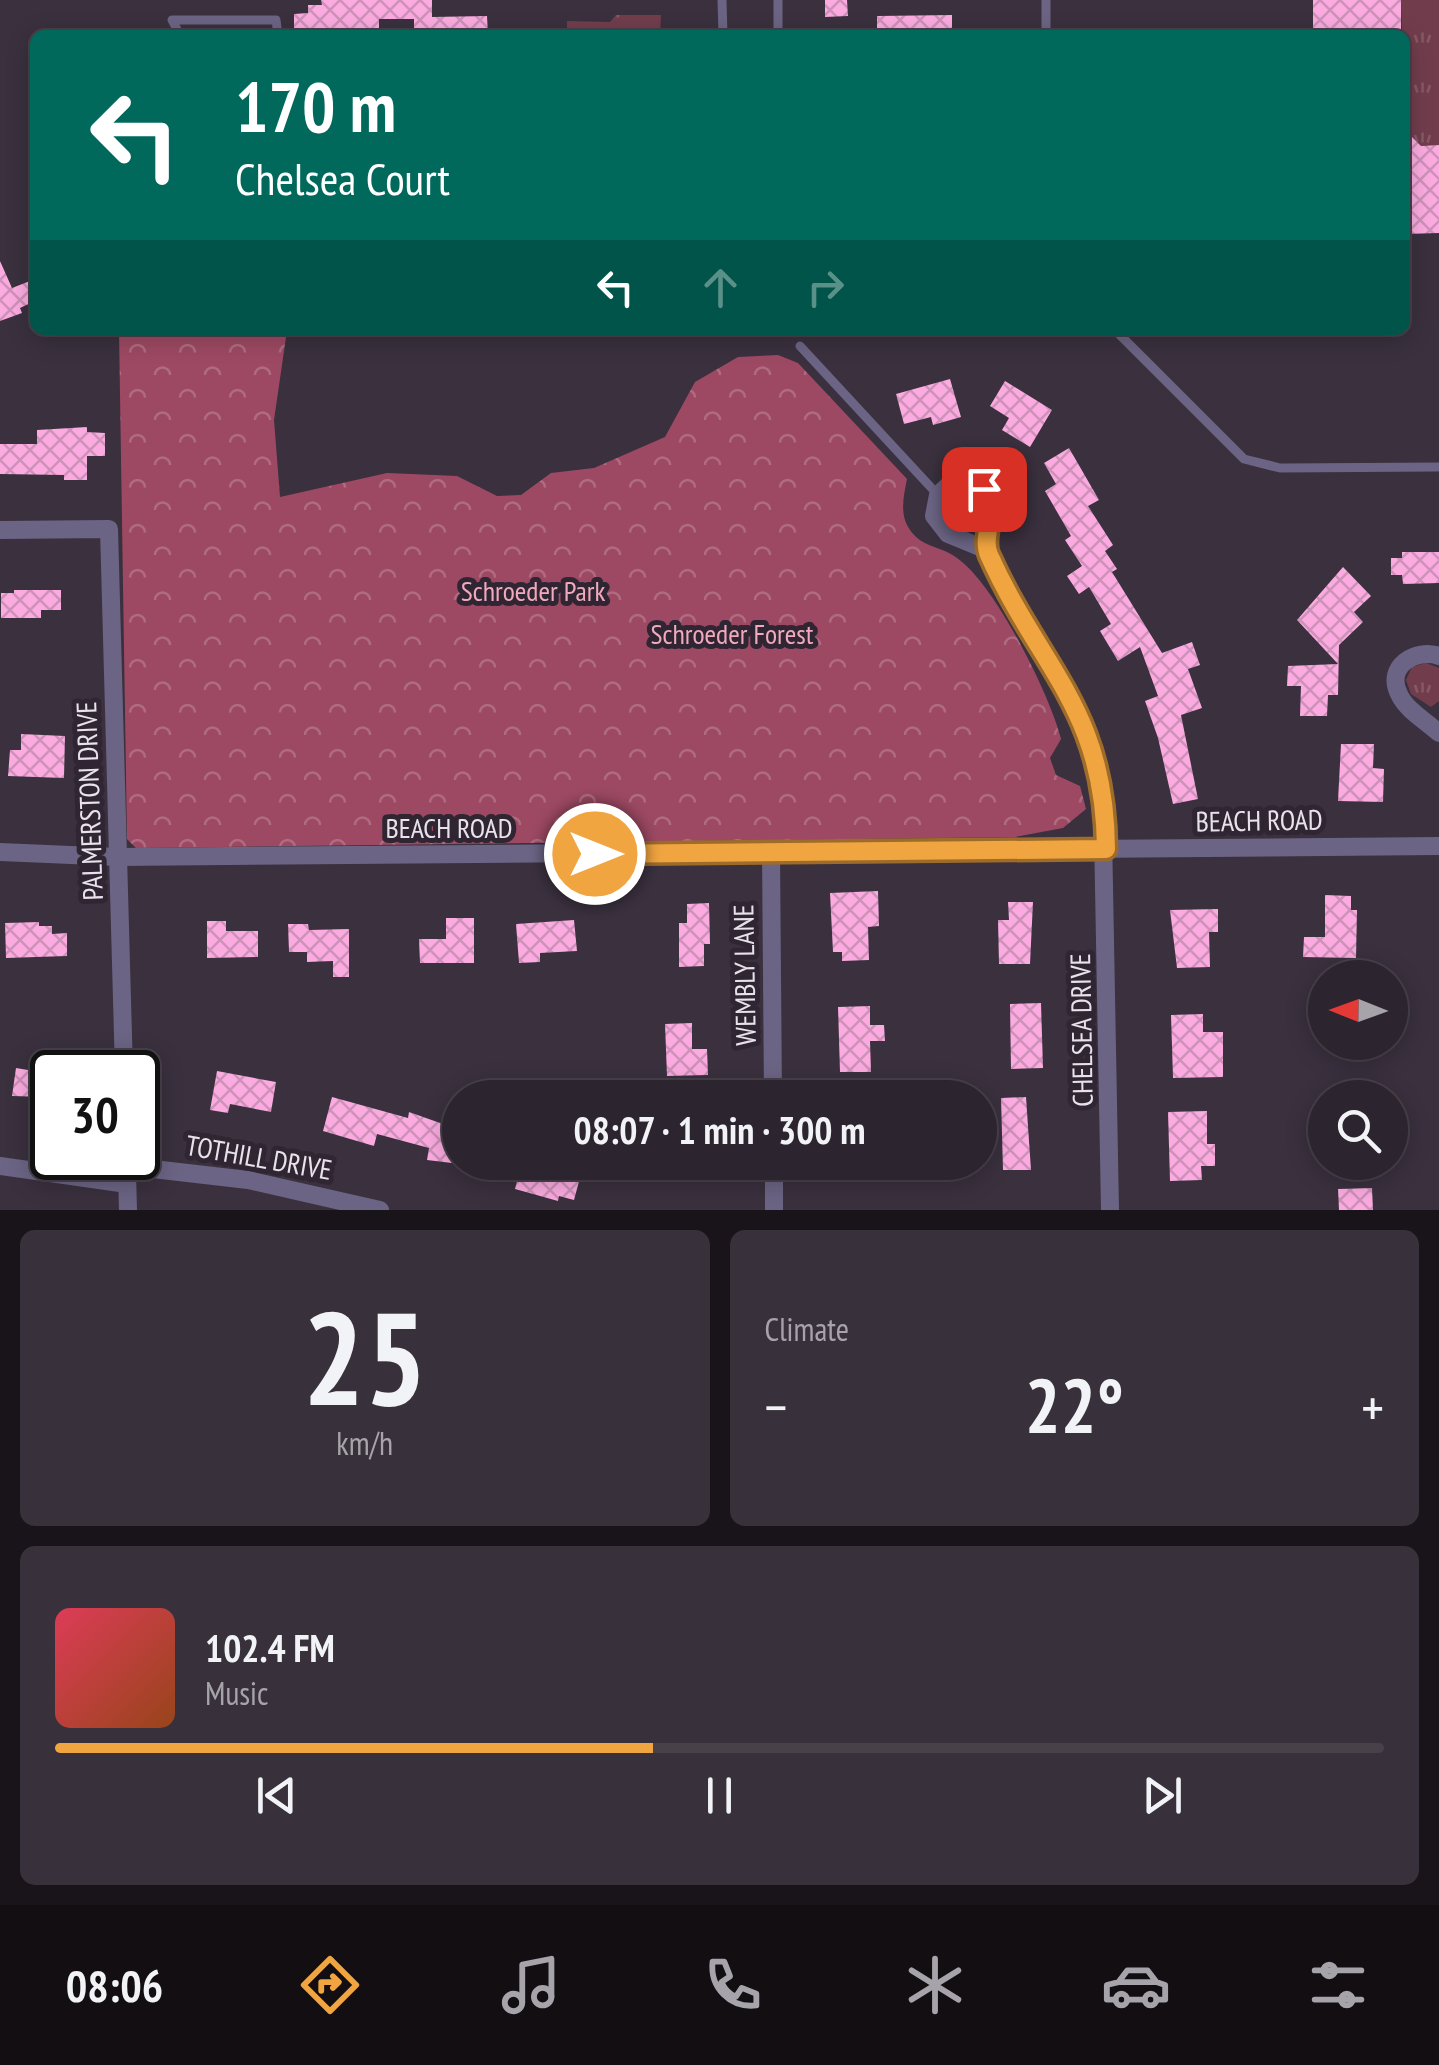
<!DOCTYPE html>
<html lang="en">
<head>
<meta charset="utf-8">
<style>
  :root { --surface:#2c242e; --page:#38303a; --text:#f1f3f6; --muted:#a6a4aa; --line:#48414a; --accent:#f1a540 }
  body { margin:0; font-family:"PT Sans Narrow",sans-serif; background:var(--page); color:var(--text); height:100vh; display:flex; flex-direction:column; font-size:38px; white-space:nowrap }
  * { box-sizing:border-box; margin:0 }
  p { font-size:32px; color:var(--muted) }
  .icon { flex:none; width:55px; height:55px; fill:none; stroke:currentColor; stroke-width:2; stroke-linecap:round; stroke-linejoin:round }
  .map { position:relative; height:1210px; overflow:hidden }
  .details { display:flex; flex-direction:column; gap:20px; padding:20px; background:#181419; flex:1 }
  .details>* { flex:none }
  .guide { position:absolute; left:30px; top:30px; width:1380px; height:305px; border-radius:15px; box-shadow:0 5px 25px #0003,0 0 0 2px var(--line); background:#00695c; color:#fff; overflow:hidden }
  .needle { width:65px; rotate:271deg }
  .fabs { position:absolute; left:1308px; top:960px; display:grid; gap:20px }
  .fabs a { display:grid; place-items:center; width:100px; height:100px; border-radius:50%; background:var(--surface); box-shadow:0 5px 25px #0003,0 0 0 2px var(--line); font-size:50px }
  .speed { position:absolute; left:30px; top:1050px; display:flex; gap:20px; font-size:50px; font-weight:700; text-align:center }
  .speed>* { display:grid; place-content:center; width:130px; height:130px; border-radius:50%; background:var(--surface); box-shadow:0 5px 25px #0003,0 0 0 2px var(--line); line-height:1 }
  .speed .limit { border:5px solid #111; border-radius:15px; background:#fff; color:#111 }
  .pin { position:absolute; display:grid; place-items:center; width:85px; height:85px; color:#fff; margin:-42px; border-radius:20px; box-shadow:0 5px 15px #0006 }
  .me { position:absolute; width:110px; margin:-55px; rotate:90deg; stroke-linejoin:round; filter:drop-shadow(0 0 8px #0008) }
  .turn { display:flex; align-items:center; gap:35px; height:210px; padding:0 40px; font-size:45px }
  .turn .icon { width:130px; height:130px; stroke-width:2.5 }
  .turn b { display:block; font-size:70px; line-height:85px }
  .lanes { display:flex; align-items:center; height:95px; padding:0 40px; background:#0003; justify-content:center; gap:50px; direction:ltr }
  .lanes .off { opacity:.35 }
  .big { font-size:75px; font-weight:800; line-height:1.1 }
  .details .tile { flex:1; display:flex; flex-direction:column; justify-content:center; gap:15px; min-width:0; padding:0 35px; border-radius:15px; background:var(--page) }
  .details .dial { align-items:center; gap:0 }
  .dial b { font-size:130px; line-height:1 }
  .song { display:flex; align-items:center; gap:30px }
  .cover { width:120px; height:120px; border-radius:15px; background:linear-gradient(135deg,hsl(350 70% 55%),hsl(20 70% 35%)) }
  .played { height:10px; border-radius:5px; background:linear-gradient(90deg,var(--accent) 45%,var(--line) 45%) }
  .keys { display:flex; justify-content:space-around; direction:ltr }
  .heat { display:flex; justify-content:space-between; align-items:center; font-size:55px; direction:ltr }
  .details .tiles { flex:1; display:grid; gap:20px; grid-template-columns:1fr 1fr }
  .tile:last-child { grid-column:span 2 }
  .trip { position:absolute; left:442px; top:1080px; width:555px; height:100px; border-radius:50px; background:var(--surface); box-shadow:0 5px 25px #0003,0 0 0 2px var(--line); font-weight:800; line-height:100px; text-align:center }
  .tab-bar { display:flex; height:160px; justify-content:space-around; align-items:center; background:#120e12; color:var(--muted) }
  .tab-bar .icon { width:70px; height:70px }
  .tab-bar .current { color:var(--accent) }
  .tab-bar b { font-size:45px; color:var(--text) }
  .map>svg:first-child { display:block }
</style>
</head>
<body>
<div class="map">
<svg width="1439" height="1210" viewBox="0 0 1439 1210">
  <defs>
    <pattern id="grass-tufts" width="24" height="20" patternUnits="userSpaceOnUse" patternTransform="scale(2.5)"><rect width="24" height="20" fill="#713d4c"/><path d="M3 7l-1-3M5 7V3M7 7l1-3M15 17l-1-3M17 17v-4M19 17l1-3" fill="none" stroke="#855966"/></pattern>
    <pattern id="forest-crowns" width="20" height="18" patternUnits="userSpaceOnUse" patternTransform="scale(2.5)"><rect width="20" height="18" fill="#9d4963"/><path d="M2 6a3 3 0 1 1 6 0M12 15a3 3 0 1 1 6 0" fill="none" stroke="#af6c81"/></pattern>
    <pattern id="building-cross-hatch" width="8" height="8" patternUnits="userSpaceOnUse" patternTransform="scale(2.5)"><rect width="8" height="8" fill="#fbabe0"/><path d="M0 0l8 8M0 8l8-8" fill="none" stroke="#ce91ba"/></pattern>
  </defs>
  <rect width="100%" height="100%" fill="#3a303e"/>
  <g fill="url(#grass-tufts)">
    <polygon points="1401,0 1439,0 1439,145 1421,146 1405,130"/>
    <polygon points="616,15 661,15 660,35 567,35 567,21 610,22"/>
    <circle cx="962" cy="509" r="18"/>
    <polygon points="1426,663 1439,668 1439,701 1431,707 1411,694 1406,680 1412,667"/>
  </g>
  <path fill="url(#forest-crowns)" d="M119 330H305L286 337 274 420 280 497 387 473 457 476 497 496 521 495 551 473 594 468 665 437 695 382 738 357 778 355 798 363 907 479C904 494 900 511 907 525 920 549 938 544 957 558 995 584 1050 695 1061 739L1050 758 1056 775 1080 786 1086 809 1063 828 1015 837 136 848 127 839Z"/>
  <g fill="url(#building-cross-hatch)">
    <polygon points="321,0 432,0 432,17 487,16 488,35 414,35 414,19 379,19 379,35 294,35 294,14 308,13 308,5 322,5"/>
    <polygon points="825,0 847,0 848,16 825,17"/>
    <rect x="1313" y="0" width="88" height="35"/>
    <polygon points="952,15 952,35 877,35 877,16"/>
    <polygon points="1405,130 1421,146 1439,145 1439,233 1405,234"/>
    <polygon points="0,261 12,288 30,281 35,293 35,301 20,308 22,313 0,321"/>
    <polygon points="950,379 961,417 933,425 931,417 904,424 896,394"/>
    <polygon points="1005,381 1052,410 1030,447 1002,430 1009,418 990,406"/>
    <polygon points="87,427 87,432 105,433 105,456 87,456 87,480 64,480 64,475 0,474 0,444 37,444 37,430"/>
    <polygon points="1069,448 1099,500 1088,506 1113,545 1105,551 1117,569 1112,572 1162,653 1192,642 1200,665 1188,669 1202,708 1181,715 1198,799 1173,804 1158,738 1145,701 1158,696 1140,647 1118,661 1100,631 1111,624 1089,587 1079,594 1067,576 1082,566 1065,540 1071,536 1045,491 1056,484 1044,463"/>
    <polygon points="1402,552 1439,552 1439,583 1403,584 1402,575 1391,575 1391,558 1402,558"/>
    <polygon points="1343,567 1371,596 1354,612 1363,622 1339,645 1338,695 1328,695 1327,716 1300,716 1301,686 1287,686 1288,666 1338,664 1297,620"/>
    <polygon points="14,590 61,590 61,610 41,610 41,618 1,618 1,593 14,593"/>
    <polygon points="21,734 65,736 64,778 8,776 10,750 21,750"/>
    <polygon points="1341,744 1374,744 1373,768 1384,769 1383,802 1338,801"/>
    <polygon points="878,891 879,926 868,927 869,960 842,961 842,952 833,952 830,893"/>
    <polygon points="1325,895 1351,896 1351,910 1357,910 1356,958 1303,957 1304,937 1325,937"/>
    <polygon points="1008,902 1033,902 1030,964 999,964 998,920 1009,920"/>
    <polygon points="709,903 710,944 704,944 704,966 679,967 679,923 687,923 687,904"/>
    <polygon points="1218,909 1218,932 1209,932 1210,967 1177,968 1170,910"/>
    <polygon points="446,918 474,918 474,963 420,963 419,939 446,939"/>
    <polygon points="574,920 577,951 540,953 540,962 519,963 516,924"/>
    <polygon points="207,921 226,921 226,931 258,931 258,957 207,958"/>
    <polygon points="39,922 39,926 52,926 52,934 67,933 67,956 6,958 5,923"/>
    <polygon points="288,924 308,924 309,930 349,929 349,977 333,977 333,961 307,962 307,952 289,952"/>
    <polygon points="1041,1003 1043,1068 1011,1069 1010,1004"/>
    <polygon points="870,1006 870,1025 884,1025 885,1041 870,1041 871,1072 840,1072 838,1007"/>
    <polygon points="1203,1014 1203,1032 1223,1032 1223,1077 1173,1078 1171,1015"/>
    <polygon points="692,1023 692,1049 707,1049 708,1075 667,1076 665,1024"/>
    <polygon points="16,1068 52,1074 52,1090 47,1089 46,1097 12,1096"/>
    <polygon points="217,1071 276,1082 271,1112 230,1104 228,1113 210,1110"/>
    <polygon points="332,1097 408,1118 409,1112 460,1130 460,1164 427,1160 429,1148 377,1134 374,1146 323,1131"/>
    <polygon points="1026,1097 1031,1170 1003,1170 1001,1098"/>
    <polygon points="1207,1111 1207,1144 1215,1144 1215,1166 1201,1166 1202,1180 1170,1181 1168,1112"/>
    <polygon points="522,1162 581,1174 574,1200 559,1196 558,1201 515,1189"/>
    <polygon points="675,1162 705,1162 706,1178 675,1179"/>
    <polygon points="1372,1188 1373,1210 1339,1210 1338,1189"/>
  </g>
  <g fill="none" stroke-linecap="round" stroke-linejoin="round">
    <g stroke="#6b6484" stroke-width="9">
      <polyline points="722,0 723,35"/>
      <polyline points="778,0 778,35"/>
      <polyline points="1046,0 1046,35"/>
      <polyline points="180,35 172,20 276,20 278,35"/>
      <polyline points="1115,330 1244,459 1280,468 1439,467"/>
      <polyline points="800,346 938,495"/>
    </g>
    <g stroke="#6b6484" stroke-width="18">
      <polyline points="0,530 109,529 124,1072"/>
      <path d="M987 550C990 525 999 503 978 484L953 481 938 495 934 516 948 534 987 550 1082 717 1102 779 1110 1210"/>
      <path d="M1439 656C1416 648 1385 666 1399 694 1406 710 1426 721 1439 733"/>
      <polyline points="0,852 118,857 1439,846"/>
      <polyline points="771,852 773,1098"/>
      <polyline points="774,1162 774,1210"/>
      <polyline points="0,1166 127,1184"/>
      <polyline points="127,1166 248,1180 380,1210"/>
      <polyline points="127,1173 128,1210"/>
    </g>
  </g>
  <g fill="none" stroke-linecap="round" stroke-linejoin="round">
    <defs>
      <path id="route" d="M595 854 1106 849C1105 709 1041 670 989 555 980 534 1001 511 984 489"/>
    </defs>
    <use href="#route" stroke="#9d6b2a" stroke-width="25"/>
    <use href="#route" stroke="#f1a540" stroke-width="18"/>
  </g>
  <g text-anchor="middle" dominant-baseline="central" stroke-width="10" stroke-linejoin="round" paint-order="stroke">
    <g font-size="28" fill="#f1a9bc" stroke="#302633">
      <text x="533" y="590">Schroeder Park</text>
      <text x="732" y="633">Schroeder Forest</text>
    </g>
    <g font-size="28" fill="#e8e2eb" stroke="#302633">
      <text transform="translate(89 801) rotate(-92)">PALMERSTON DRIVE</text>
      <text transform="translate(1259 820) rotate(-1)">BEACH ROAD</text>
      <text x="449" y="827">BEACH ROAD</text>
      <text transform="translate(744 975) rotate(-91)">WEMBLY LANE</text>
      <text transform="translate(1081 1030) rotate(-91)">CHELSEA DRIVE</text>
      <text transform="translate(259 1157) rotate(10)">TOTHILL DRIVE</text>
    </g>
  </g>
</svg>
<div class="fabs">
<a><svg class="needle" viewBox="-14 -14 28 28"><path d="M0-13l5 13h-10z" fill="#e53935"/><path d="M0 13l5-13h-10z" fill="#a6a4aa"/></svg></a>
<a><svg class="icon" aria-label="search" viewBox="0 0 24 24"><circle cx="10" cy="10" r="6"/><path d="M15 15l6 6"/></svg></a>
</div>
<div class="speed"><div class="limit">30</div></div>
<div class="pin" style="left:984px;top:489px;background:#d93025"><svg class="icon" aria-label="arrive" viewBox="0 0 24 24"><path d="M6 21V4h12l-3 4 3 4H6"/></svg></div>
<svg class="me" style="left:595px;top:854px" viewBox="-20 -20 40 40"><circle r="17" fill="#f1a540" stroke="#fff" stroke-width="3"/><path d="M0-11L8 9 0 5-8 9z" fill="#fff"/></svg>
<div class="trip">08:07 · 1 min · 300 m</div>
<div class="guide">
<div class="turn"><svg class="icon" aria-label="left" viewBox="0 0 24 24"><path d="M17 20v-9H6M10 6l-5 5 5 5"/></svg><div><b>170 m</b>Chelsea Court</div></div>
<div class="lanes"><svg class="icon" aria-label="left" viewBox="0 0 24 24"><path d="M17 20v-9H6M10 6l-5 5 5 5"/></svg><svg class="icon off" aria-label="ahead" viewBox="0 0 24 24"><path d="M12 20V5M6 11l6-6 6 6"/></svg><svg class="icon off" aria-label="right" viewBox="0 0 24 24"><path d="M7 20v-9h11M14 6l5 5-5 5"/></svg></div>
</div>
</div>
<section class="details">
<div class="tiles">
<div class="tile dial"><b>25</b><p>km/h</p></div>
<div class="tile"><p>Climate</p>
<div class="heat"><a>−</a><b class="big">22°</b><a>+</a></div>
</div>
<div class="tile">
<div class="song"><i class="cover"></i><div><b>102.4 FM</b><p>Music</p></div></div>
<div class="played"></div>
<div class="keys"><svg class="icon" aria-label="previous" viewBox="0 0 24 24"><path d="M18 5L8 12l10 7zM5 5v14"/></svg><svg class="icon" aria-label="pause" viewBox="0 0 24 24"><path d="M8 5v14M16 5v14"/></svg><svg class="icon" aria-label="next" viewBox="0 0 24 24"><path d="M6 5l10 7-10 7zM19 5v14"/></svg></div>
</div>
</div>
</section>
<nav class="tab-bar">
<b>08:06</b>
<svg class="icon current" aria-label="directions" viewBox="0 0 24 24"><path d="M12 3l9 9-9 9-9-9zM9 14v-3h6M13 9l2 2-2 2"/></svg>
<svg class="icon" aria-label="music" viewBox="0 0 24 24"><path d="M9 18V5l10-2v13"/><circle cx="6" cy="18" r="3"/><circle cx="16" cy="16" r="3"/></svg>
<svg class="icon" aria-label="phone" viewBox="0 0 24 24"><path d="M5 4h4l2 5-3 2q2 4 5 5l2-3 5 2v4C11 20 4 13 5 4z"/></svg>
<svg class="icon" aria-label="climate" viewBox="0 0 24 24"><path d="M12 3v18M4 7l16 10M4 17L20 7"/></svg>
<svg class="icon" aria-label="car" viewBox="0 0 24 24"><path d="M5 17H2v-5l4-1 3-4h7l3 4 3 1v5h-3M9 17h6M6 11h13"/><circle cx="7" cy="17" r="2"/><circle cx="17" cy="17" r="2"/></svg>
<svg class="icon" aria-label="filters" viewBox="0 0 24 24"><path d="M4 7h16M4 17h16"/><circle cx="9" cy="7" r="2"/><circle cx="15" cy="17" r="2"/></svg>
</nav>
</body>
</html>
